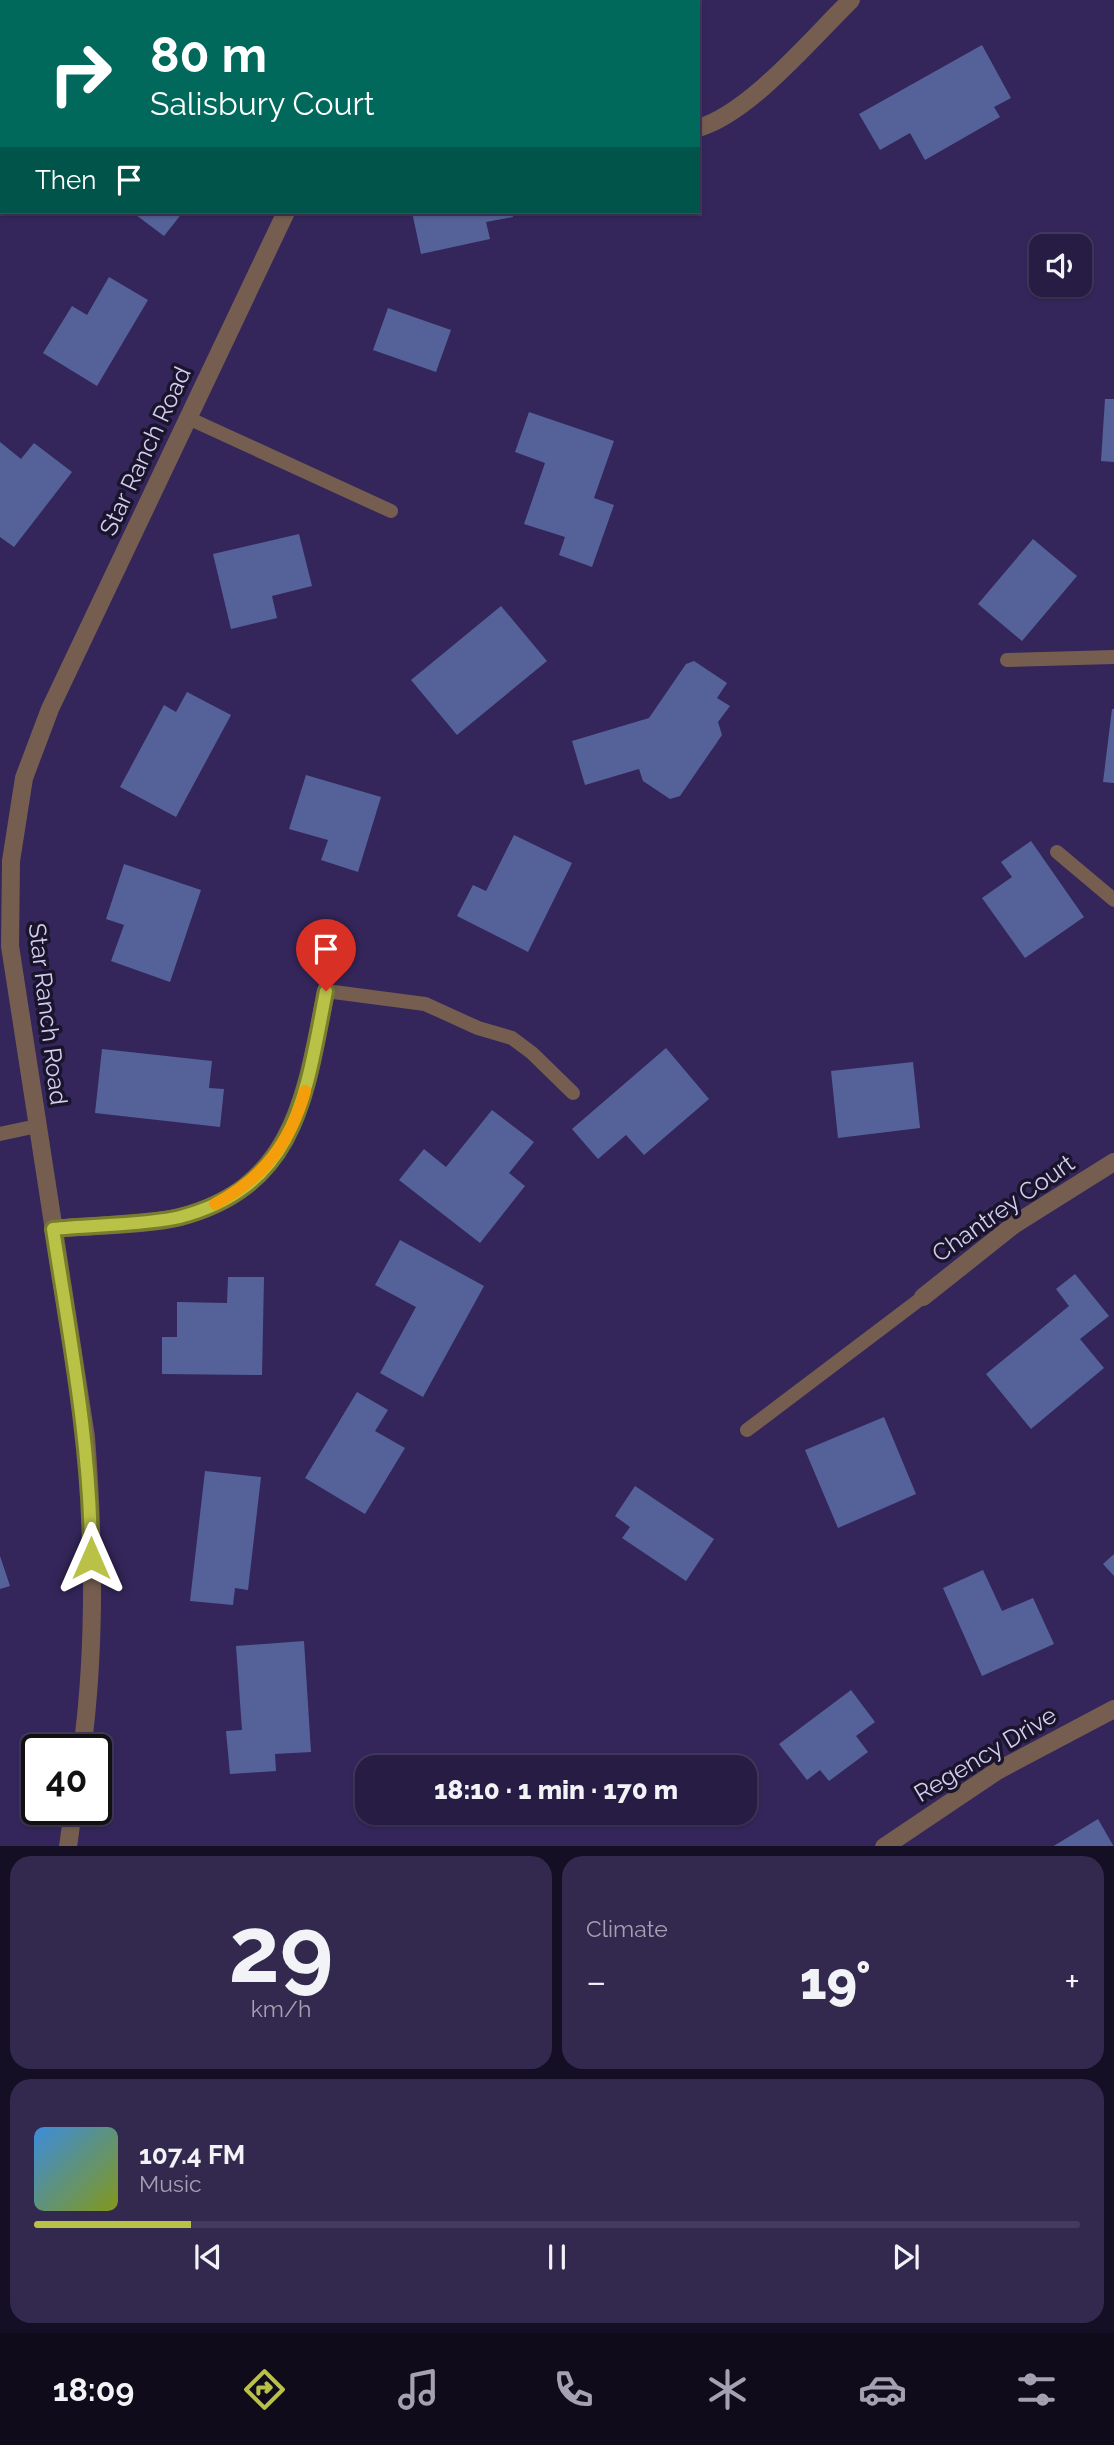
<!DOCTYPE html>
<html lang="en">
<head>
<meta charset="utf-8">
<style>
  :root { --surface:#271c44; --page:#33294f; --text:#f1f3f6; --muted:#a4a1b2; --line:#433a5d; --accent:#b9c146 }
  body { margin:0; font-family:Raleway,sans-serif; background:var(--page); color:var(--text); height:100vh; display:flex; flex-direction:column; font-size:26px; white-space:nowrap }
  * { box-sizing:border-box; margin:0 }
  p { font-size:23px; color:var(--muted) }
  .icon { flex:none; width:38px; height:38px; fill:none; stroke:currentColor; stroke-width:2; stroke-linecap:round; stroke-linejoin:round }
  .map { position:relative; height:1846px; overflow:hidden }
  .panel { display:flex; flex-direction:column; gap:10px; padding:10px; background:#150f25; flex:1 }
  .panel>* { flex:none }
  .hud { position:absolute; left:0px; top:0px; width:700px; height:214px; box-shadow:0 2px 5px #0004,0 0 0 2px var(--line); background:#00695c; color:#fff; overflow:hidden }
  .tools { position:absolute; left:1029px; top:234px; display:grid; gap:14px }
  .tools a { display:grid; place-items:center; width:63px; height:63px; border-radius:14px; background:var(--surface); box-shadow:0 2px 5px #0004,0 0 0 2px var(--line); font-size:35px }
  .speed { position:absolute; left:21px; top:1734px; display:flex; gap:14px; font-size:35px; font-weight:700; text-align:center }
  .speed>* { display:grid; place-content:center; width:91px; height:91px; border-radius:50%; background:var(--surface); box-shadow:0 2px 5px #0004,0 0 0 2px var(--line); line-height:1 }
  .speed .limit { border:4px solid #111; border-radius:10px; background:#fff; color:#111 }
  .pin { position:absolute; display:grid; place-items:center; width:60px; height:60px; color:#fff; margin:-72px -30px; border-radius:50% 50% 50% 0; rotate:-45deg; box-shadow:0 0 7px #0007 }
  .pin .icon { rotate:45deg }
  .me { position:absolute; width:77px; margin:-38px; rotate:0deg; stroke-linejoin:round; filter:drop-shadow(0 0 5px #0008) }
  .turn { display:flex; align-items:center; gap:24px; height:147px; padding:0 35px; font-size:32px }
  .turn .icon { width:91px; height:91px; stroke-width:2.5 }
  .turn b { display:block; font-size:49px; line-height:60px }
  .then { display:flex; align-items:center; height:66px; padding:0 35px; background:#0003; gap:14px; font-size:26px }
  .big { font-size:52px; font-weight:800; line-height:1.1 }
  .panel .card { flex:1; display:flex; flex-direction:column; justify-content:center; gap:10px; min-width:0; padding:0 24px; border-radius:21px; background:var(--page) }
  .panel .dial { align-items:center; gap:0 }
  .dial b { font-size:91px; line-height:1 }
  .song { display:flex; align-items:center; gap:21px }
  .cover { width:84px; height:84px; border-radius:10px; background:linear-gradient(135deg,hsl(210 70% 55%),hsl(70 70% 35%)) }
  .played { height:7px; border-radius:4px; background:linear-gradient(90deg,var(--accent) 15%,var(--line) 15%) }
  .keys { display:flex; justify-content:space-around; direction:ltr }
  .heat { display:flex; justify-content:space-between; align-items:center; font-size:38px; direction:ltr }
  .panel .tiles { flex:1; display:grid; gap:10px; grid-template-columns:1fr 1fr }
  .card:last-child { grid-column:span 2 }
  .trip { position:absolute; left:355px; top:1755px; width:402px; height:70px; border-radius:21px; background:var(--surface); box-shadow:0 2px 5px #0004,0 0 0 2px var(--line); font-weight:800; line-height:70px; text-align:center }
  .dock { display:flex; height:112px; justify-content:space-around; align-items:center; background:#100b1b; color:var(--muted) }
  .dock .icon { width:49px; height:49px }
  .dock .current { color:var(--accent) }
  .dock b { font-size:32px; color:var(--text) }
  .map>svg:first-child { display:block }
</style>
</head>
<body>
<div class="map">
<svg width="1114" height="1847" viewBox="0 0 1114 1847">
  <rect width="100%" height="100%" fill="#34265a"/>
  <g fill="#556299">
    <polygon points="982,45 1011,98 994,107 1000,117 925,160 910,133 880,150 859,114"/>
    <polygon points="132,212 183,212 164,236"/>
    <polygon points="412,212 512,212 513,217 486,222 490,239 421,254"/>
    <polygon points="109,277 148,300 97,386 43,353 72,306 87,315"/>
    <polygon points="388,308 451,330 436,372 373,350"/>
    <polygon points="1105,399 1114,399 1114,462 1101,461"/>
    <polygon points="529,412 614,441 594,498 614,505 592,567 559,555 565,537 524,524 545,463 515,452"/>
    <polygon points="0,442 21,459 34,443 72,472 14,547 0,537"/>
    <polygon points="299,534 312,586 272,596 277,618 231,629 213,554"/>
    <polygon points="1033,539 1077,576 1022,641 978,604"/>
    <polygon points="501,606 547,661 457,735 411,680"/>
    <polygon points="694,661 727,683 717,698 730,706 718,722 722,735 680,796 670,799 643,781 639,769 585,785 572,741 649,718 686,664"/>
    <polygon points="187,692 231,715 176,817 120,787 164,705 176,712"/>
    <polygon points="1112,709 1114,709 1114,783 1103,782"/>
    <polygon points="306,775 381,797 358,872 321,860 328,840 289,829"/>
    <polygon points="514,835 572,863 528,952 457,916 473,885 486,891"/>
    <polygon points="1031,841 1084,917 1025,958 982,898 1012,877 1001,862"/>
    <polygon points="124,864 201,890 170,982 111,961 124,925 106,919"/>
    <polygon points="666,1048 709,1099 644,1155 626,1135 598,1159 572,1129"/>
    <polygon points="102,1049 212,1061 209,1088 224,1089 220,1127 95,1113"/>
    <polygon points="913,1062 920,1128 838,1138 831,1071"/>
    <polygon points="492,1110 534,1142 509,1173 525,1186 480,1243 399,1180 424,1149 446,1167"/>
    <polygon points="400,1240 484,1286 423,1397 380,1373 416,1307 375,1285"/>
    <polygon points="1075,1274 1109,1316 1080,1339 1104,1368 1031,1429 986,1374 1069,1306 1056,1289"/>
    <polygon points="228,1277 264,1277 262,1375 162,1374 162,1337 177,1337 177,1302 227,1303"/>
    <polygon points="357,1392 388,1410 375,1431 405,1448 365,1514 305,1478"/>
    <polygon points="884,1417 916,1494 838,1528 805,1450"/>
    <polygon points="205,1471 261,1477 248,1590 235,1588 233,1605 190,1601"/>
    <polygon points="635,1486 714,1539 686,1581 622,1538 630,1527 615,1516"/>
    <polygon points="1114,1554 1114,1576 1103,1564"/>
    <polygon points="0,1556 10,1586 0,1589"/>
    <polygon points="983,1570 1002,1611 1033,1598 1054,1644 982,1676 943,1588"/>
    <polygon points="304,1641 311,1752 275,1754 276,1771 230,1774 226,1731 242,1730 236,1646"/>
    <polygon points="851,1690 875,1722 856,1736 868,1752 829,1781 820,1770 807,1780 779,1744"/>
    <polygon points="1098,1819 1114,1847 1052,1847"/>
  </g>
  <g fill="none" stroke-linecap="round" stroke-linejoin="round">
    <g stroke="#755e50" stroke-width="14">
      <polyline points="188,418 391,511"/>
      <polyline points="1007,660 1114,657"/>
      <polyline points="1057,852 1114,900"/>
      <polyline points="326,991 425,1004 478,1028 512,1038 532,1053 573,1093"/>
      <polyline points="0,1134 37,1126"/>
      <polyline points="747,1430 923,1297"/>
    </g>
    <g stroke="#755e50" stroke-width="18">
      <path d="M698 128C750 113 812 38 851 0"/>
      <path d="M53 1229C91 1225 144 1226 180 1217 296 1187 306 1091 326 991"/>
      <polyline points="923,1297 1015,1224 1114,1162"/>
      <polyline points="884,1847 997,1771 1114,1709"/>
    </g>
    <g stroke="#755e50" stroke-width="18">
      <polyline points="456,2 458,0"/>
      <path d="M82 1750C96 1647 94 1541 86 1437L10 946 11 861 24 778 50 709 286 212"/>
      <polyline points="68,1847 73,1810"/>
    </g>
  </g>
  <g fill="none" stroke-linecap="round" stroke-linejoin="round">
    <defs>
      <path id="route" d="M91 1558C91 1447 70 1339 53 1229 89 1225 147 1225 180 1217 298 1186 306 1093 326 991"/>
    </defs>
    <use href="#route" stroke="#787d2e" stroke-width="18"/>
    <use href="#route" stroke="#b9c146" stroke-width="12"/>
    <path stroke="#f59e0b" stroke-width="12" d="M215 1204C263 1178 290 1143 305 1091"/>
  </g>
  <g text-anchor="middle" dominant-baseline="central" stroke-width="7" stroke-linejoin="round" paint-order="stroke">
    <g font-size="24" fill="#d3ceee" stroke="#1a152c">
      <text transform="translate(145 451) rotate(-65)">Star Ranch Road</text>
      <text transform="translate(48 1014) rotate(83)">Star Ranch Road</text>
      <text transform="translate(1003 1208) rotate(-35)">Chantrey Court</text>
      <text transform="translate(985 1754) rotate(-31)">Regency Drive</text>
    </g>
  </g>
</svg>
<div class="tools">
<a><svg class="icon" aria-label="sound" viewBox="0 0 24 24"><path d="M4 9h4l5-4v14l-5-4H4zM17 9q2 3 0 6"/></svg></a>
</div>
<div class="speed"><div class="limit">40</div></div>
<div class="pin" style="left:326px;top:991px;background:#d93025"><svg class="icon" aria-label="arrive" viewBox="0 0 24 24"><path d="M6 21V4h12l-3 4 3 4H6"/></svg></div>
<svg class="me" style="left:91px;top:1558px" viewBox="-20 -20 40 40"><path d="M0-17L14 15 0 8-14 15z" fill="#b9c146" stroke="#fff" stroke-width="4"/></svg>
<div class="trip">18:10 · 1 min · 170 m</div>
<div class="hud">
<div class="turn"><svg class="icon" aria-label="right" viewBox="0 0 24 24"><path d="M7 20v-9h11M14 6l5 5-5 5"/></svg><div><b>80 m</b>Salisbury Court</div></div>
<div class="then">Then<svg class="icon" aria-label="arrive" viewBox="0 0 24 24"><path d="M6 21V4h12l-3 4 3 4H6"/></svg></div>
</div>
</div>
<section class="panel">
<div class="tiles">
<div class="card dial"><b>29</b><p>km/h</p></div>
<div class="card"><p>Climate</p>
<div class="heat"><a>−</a><b class="big">19°</b><a>+</a></div>
</div>
<div class="card">
<div class="song"><i class="cover"></i><div><b>107.4 FM</b><p>Music</p></div></div>
<div class="played"></div>
<div class="keys"><svg class="icon" aria-label="previous" viewBox="0 0 24 24"><path d="M18 5L8 12l10 7zM5 5v14"/></svg><svg class="icon" aria-label="pause" viewBox="0 0 24 24"><path d="M8 5v14M16 5v14"/></svg><svg class="icon" aria-label="next" viewBox="0 0 24 24"><path d="M6 5l10 7-10 7zM19 5v14"/></svg></div>
</div>
</div>
</section>
<nav class="dock">
<b>18:09</b>
<svg class="icon current" aria-label="directions" viewBox="0 0 24 24"><path d="M12 3l9 9-9 9-9-9zM9 14v-3h6M13 9l2 2-2 2"/></svg>
<svg class="icon" aria-label="music" viewBox="0 0 24 24"><path d="M9 18V5l10-2v13"/><circle cx="6" cy="18" r="3"/><circle cx="16" cy="16" r="3"/></svg>
<svg class="icon" aria-label="phone" viewBox="0 0 24 24"><path d="M5 4h4l2 5-3 2q2 4 5 5l2-3 5 2v4C11 20 4 13 5 4z"/></svg>
<svg class="icon" aria-label="climate" viewBox="0 0 24 24"><path d="M12 3v18M4 7l16 10M4 17L20 7"/></svg>
<svg class="icon" aria-label="car" viewBox="0 0 24 24"><path d="M5 17H2v-5l4-1 3-4h7l3 4 3 1v5h-3M9 17h6M6 11h13"/><circle cx="7" cy="17" r="2"/><circle cx="17" cy="17" r="2"/></svg>
<svg class="icon" aria-label="filters" viewBox="0 0 24 24"><path d="M4 7h16M4 17h16"/><circle cx="9" cy="7" r="2"/><circle cx="15" cy="17" r="2"/></svg>
</nav>
</body>
</html>
